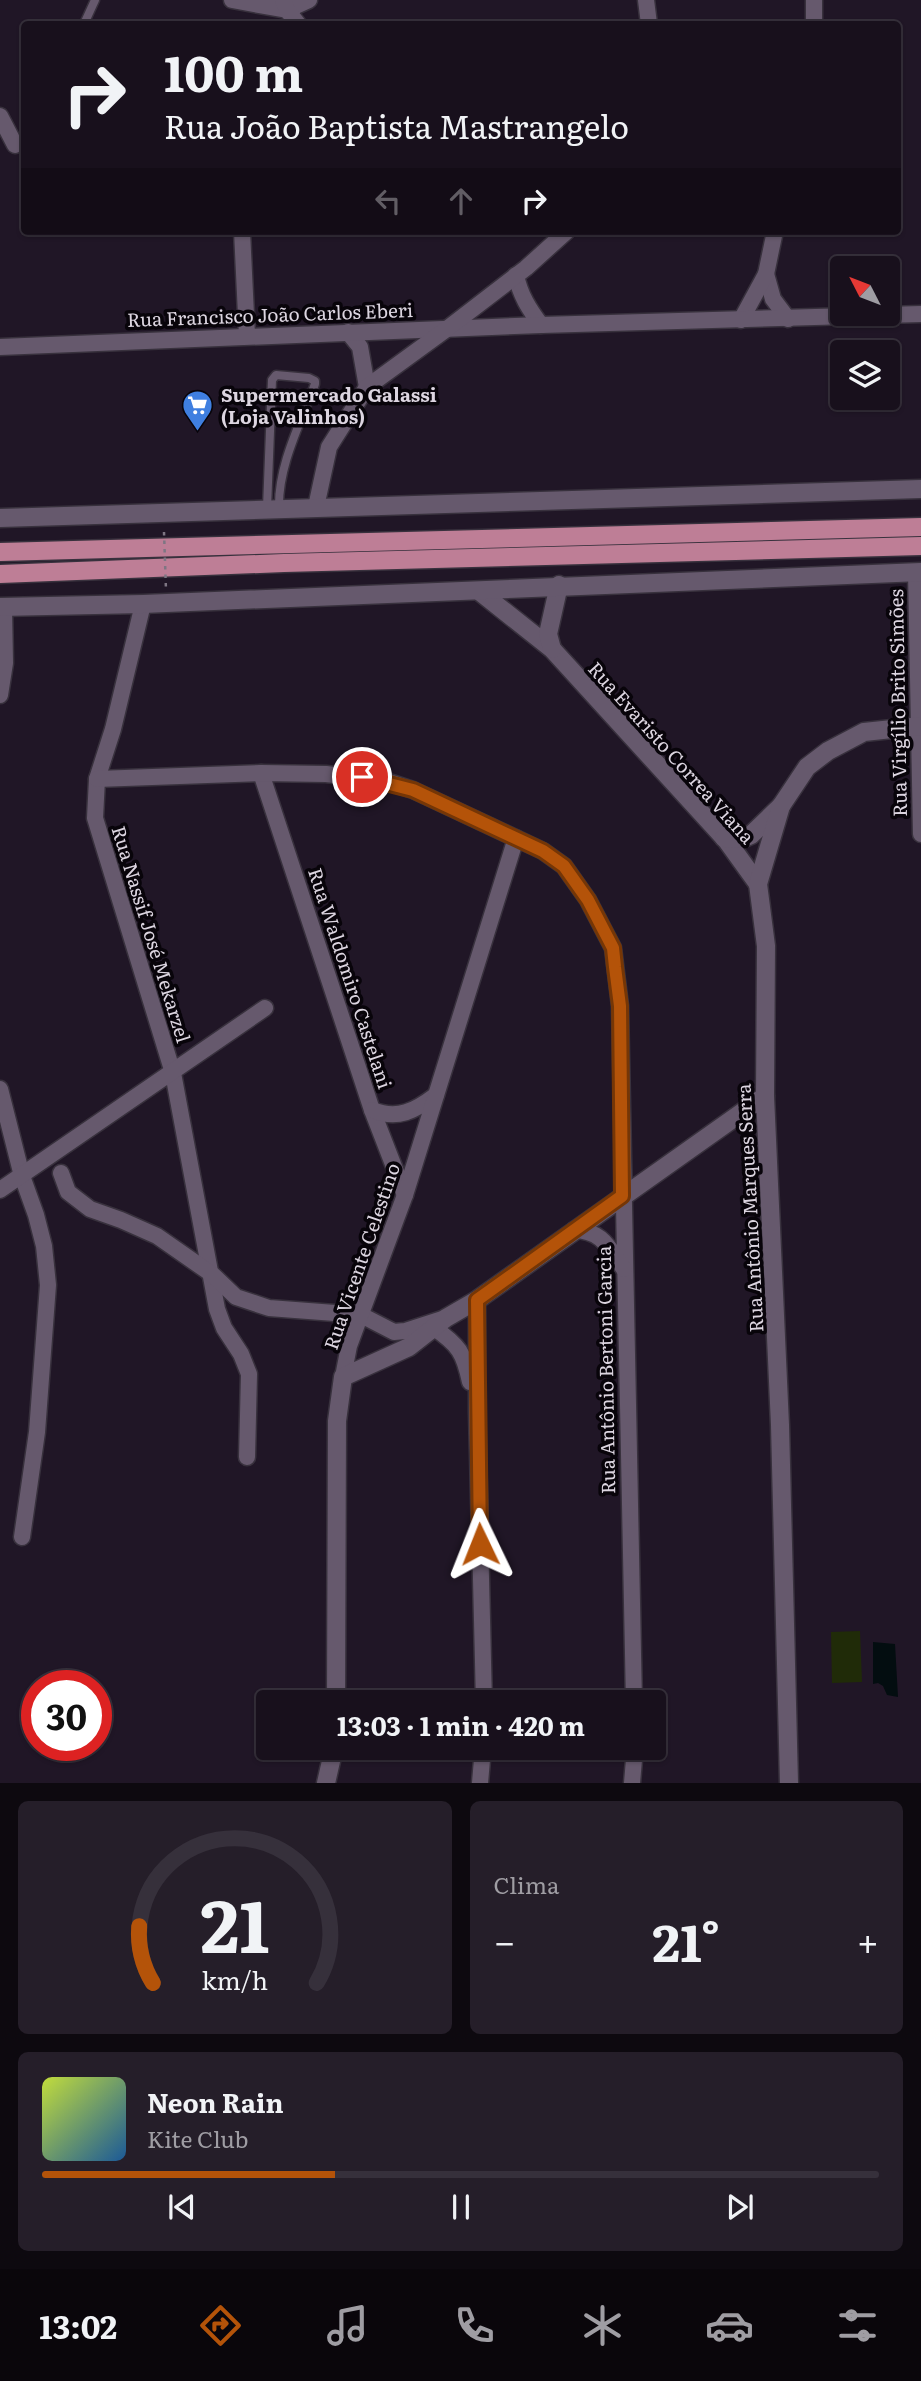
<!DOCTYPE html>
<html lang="pt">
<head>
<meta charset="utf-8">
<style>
  :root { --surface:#18101c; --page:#251e29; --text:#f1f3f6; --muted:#9f9da3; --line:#36303b; --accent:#b45309 }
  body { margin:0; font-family:Literata,serif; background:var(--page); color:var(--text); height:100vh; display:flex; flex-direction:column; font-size:26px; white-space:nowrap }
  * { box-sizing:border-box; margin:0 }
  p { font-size:23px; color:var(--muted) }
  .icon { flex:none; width:38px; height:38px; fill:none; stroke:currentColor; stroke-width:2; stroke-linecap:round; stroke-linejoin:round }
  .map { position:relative; height:1783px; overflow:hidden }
  .sheet { display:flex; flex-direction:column; gap:18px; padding:18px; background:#0d090f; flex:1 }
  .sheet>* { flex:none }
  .top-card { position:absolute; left:21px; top:21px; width:880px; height:214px; border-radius:7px; box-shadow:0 2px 5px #0004,0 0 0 2px var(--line); background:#18101c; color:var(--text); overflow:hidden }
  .needle { width:46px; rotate:312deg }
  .buttons { position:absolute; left:830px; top:256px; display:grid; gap:14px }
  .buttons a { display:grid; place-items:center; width:70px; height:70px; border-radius:7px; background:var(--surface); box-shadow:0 2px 5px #0004,0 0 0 2px var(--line); font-size:35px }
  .speed { position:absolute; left:21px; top:1670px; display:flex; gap:14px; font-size:35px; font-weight:700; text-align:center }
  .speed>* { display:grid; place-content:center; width:91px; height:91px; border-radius:50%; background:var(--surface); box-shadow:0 2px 5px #0004,0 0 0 2px var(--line); line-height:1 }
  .speed .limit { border:10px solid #d22; background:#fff; color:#111 }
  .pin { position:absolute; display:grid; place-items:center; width:60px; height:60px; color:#fff; margin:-30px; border:4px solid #fff; border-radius:50%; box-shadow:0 2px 7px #0007 }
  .me { position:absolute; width:77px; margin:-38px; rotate:358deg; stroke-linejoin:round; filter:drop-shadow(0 0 5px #0008) }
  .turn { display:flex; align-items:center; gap:24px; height:147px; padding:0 28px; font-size:32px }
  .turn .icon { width:91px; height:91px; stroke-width:2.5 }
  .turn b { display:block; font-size:49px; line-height:60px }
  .lanes { display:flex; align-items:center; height:66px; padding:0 28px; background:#0003; justify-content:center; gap:35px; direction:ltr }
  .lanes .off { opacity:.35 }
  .big { font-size:52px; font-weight:700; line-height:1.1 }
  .sheet .card { flex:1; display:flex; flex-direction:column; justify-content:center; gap:10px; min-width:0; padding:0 24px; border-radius:10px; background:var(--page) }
  .sheet .dial { align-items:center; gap:0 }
  .dial svg { height:182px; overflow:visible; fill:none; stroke:var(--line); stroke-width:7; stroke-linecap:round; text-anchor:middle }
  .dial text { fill:var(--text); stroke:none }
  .song { display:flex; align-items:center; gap:21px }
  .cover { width:84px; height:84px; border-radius:10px; background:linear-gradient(135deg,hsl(70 70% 55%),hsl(210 70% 35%)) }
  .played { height:7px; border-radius:4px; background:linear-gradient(90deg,var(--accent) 35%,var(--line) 35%) }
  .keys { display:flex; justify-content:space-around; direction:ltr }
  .heat { display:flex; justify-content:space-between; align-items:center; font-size:38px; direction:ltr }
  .sheet .tiles { flex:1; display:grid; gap:18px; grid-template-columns:1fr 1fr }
  .card:last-child { grid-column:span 2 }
  .trip { position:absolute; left:256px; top:1690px; width:410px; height:70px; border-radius:7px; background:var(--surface); box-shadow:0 2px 5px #0004,0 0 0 2px var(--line); font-weight:700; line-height:70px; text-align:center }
  .tabs { display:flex; height:112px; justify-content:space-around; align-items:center; background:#0a060b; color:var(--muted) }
  .tabs .icon { width:49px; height:49px }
  .tabs .current { color:var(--accent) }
  .tabs b { font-size:32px; color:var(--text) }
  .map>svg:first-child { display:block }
</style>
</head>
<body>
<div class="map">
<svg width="921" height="1783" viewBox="0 0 921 1783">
  <rect width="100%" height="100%" fill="#201626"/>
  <polygon fill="#202b08" points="860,1631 862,1682 832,1683 831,1632"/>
  <polygon fill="#030d10" points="873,1642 895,1644 898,1697 887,1695 883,1686 878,1683 873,1684"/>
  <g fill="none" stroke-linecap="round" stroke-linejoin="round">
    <defs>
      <g id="service">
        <polyline points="84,24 95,0"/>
        <path d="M267 508 272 380 276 375 309 378 315 381V384C300 424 278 466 279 508"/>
      </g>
      <g id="minor">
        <polyline points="232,0 287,10 309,0"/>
        <polyline points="283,0 287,10 298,24"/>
        <polyline points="646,0 649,24"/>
        <polyline points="814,0 814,24"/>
        <polyline points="0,116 15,145"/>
        <polyline points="242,231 247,336"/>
        <polyline points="766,274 773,299 788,319"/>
        <path d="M516 275C520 295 529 309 541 325"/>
        <polyline points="741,320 766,274 775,231"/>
        <polyline points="348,332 360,347 367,387"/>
        <polyline points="0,347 541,325 921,314"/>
        <polyline points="316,507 329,447 367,387 448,328 526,268 567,231"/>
        <polyline points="916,572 921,834"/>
        <polyline points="143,604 113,729 97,779 95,818 173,1073 217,1309 224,1328 241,1354 249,1374 247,1457"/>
        <polyline points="0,695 5,663 4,607"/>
        <polyline points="261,773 372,1110 405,1195"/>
        <polyline points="97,779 261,773 326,774 386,781 413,790 543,851 564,866 588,900 613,948 620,1006 634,1703"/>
        <polyline points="0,1089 22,1176 36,1215 44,1246 48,1285 37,1432 22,1537"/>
        <path d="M372 1110C398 1120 415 1111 436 1095"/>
        <polyline points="61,1173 68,1192 90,1209 121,1220 157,1236 213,1275 236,1297 269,1308 361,1315 394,1332 405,1331 442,1319"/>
        <polyline points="0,1190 265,1008"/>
        <path d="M574 1230C603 1231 608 1247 624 1269"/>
        <polyline points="477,1300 477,1412 484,1703"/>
        <path d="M434 1328C459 1345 464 1353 470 1382"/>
        <polyline points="343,1377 349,1346 405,1195 516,838"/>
        <polyline points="480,1783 483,1748"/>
        <polyline points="632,1783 635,1748"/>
      </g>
      <g id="tertiary">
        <polyline points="479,591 552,649 727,841 758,884"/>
        <polyline points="552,649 548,634 559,585"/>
        <polyline points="724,838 742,839 751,835 781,806"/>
        <polyline points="336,1703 337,1421 343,1377 409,1347 446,1318 477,1300 765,1096"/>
        <polyline points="326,1783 334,1748"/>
        <polyline points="789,1783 780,1425 765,1096 766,946 758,884 781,806 807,767 828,751 864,732 921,726"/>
      </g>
      <g id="secondary">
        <polyline points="0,518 921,489"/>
        <polyline points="0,607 143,604 921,572"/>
      </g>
      <g id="primary">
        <polyline points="0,552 921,527"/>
        <polyline points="0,574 284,563 921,546"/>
      </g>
    </defs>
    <use href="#service" stroke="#38313d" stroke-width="11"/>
    <use href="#minor" stroke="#38313d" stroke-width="19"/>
    <use href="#tertiary" stroke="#38313d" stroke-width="21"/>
    <use href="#secondary" stroke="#38313d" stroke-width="21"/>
    <use href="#primary" stroke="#38313d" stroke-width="21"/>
    <use href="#service" stroke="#66596d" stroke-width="8"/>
    <use href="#minor" stroke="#66596d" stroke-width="16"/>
    <use href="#tertiary" stroke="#66596d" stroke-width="18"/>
    <use href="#secondary" stroke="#66596d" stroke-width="18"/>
    <use href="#primary" stroke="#be7e96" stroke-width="18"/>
    <polyline stroke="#7e7683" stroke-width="2.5" stroke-dasharray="3.5 5" stroke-linecap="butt" points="164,532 166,590"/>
  </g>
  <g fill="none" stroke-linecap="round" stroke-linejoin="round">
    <defs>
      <polyline id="route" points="362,777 413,790 543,851 564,866 588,900 613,948 615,967 620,1006 622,1196 477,1300 480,1544"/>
    </defs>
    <use href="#route" stroke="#753606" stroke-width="18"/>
    <use href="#route" stroke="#b45309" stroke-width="12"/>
  </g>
  <defs>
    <symbol id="supermarket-pin" viewBox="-11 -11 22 30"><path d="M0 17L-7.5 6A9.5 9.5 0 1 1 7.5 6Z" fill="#3f7fe0" stroke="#08040a"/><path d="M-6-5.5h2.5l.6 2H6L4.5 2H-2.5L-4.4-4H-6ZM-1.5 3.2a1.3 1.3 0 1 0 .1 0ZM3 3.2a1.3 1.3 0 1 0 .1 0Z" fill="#fff"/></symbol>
  </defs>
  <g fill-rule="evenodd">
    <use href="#supermarket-pin" x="180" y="388" width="35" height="47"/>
  </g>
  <g text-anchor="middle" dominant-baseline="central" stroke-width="7" stroke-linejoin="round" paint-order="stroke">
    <g font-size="19" fill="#dcd5e0" stroke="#08040a">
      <text transform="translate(270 314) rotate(-2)">Rua Francisco João Carlos Eberi</text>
      <text transform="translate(897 703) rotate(-91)">Rua Virgílio Brito Simões</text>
      <text transform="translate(672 752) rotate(48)">Rua Evaristo Correa Viana</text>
      <text transform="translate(152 934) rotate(73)">Rua Nassif José Mekarzel</text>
      <text transform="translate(351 978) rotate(72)">Rua Waldomiro Castelani</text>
      <text transform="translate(749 1208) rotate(-93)">Rua Antônio Marques Serra</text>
      <text transform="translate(361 1256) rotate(-71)">Rua Vicente Celestino</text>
      <text transform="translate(605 1370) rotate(-91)">Rua Antônio Bertoni Garcia</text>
    </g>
    <g font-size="19" font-weight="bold" fill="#dcd5e0" stroke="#08040a" text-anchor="start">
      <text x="221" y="394">Supermercado Galassi<tspan x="221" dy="22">(Loja Valinhos)</tspan></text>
    </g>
  </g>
</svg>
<div class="buttons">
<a><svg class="needle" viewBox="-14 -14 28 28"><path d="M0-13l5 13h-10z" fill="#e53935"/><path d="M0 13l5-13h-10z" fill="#9f9da3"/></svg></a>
<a><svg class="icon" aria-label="layers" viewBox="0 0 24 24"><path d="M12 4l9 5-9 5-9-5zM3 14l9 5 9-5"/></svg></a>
</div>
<div class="speed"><div class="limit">30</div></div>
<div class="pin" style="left:362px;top:777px;background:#d93025"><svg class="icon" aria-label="arrive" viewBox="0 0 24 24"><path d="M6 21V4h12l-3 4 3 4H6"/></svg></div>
<svg class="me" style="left:480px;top:1544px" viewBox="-20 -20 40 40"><path d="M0-17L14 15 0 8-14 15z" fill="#b45309" stroke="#fff" stroke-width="4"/></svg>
<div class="trip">13:03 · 1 min · 420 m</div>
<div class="top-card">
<div class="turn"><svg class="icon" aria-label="right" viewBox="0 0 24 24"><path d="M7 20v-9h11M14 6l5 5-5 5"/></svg><div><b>100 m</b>Rua João Baptista Mastrangelo</div></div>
<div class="lanes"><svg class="icon off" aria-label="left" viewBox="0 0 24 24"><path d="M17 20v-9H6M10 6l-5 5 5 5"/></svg><svg class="icon off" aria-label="ahead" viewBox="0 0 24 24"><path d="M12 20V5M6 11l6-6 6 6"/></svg><svg class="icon" aria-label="right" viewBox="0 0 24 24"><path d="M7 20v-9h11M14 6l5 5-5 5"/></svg></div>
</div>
</div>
<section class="sheet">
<div class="tiles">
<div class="card dial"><svg viewBox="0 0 100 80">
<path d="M14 69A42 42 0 1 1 86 69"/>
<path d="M14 69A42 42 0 0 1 8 44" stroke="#b45309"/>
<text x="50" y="56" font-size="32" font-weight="700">21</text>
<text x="50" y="72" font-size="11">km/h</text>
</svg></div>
<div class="card"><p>Clima</p>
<div class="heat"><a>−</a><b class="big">21°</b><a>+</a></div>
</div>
<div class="card">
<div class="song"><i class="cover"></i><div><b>Neon Rain</b><p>Kite Club</p></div></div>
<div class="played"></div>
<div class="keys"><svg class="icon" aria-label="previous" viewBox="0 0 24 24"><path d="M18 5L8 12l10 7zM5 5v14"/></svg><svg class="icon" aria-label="pause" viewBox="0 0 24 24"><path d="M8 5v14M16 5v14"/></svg><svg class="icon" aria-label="next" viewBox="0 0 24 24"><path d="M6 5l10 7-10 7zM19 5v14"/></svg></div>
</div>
</div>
</section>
<nav class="tabs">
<b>13:02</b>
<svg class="icon current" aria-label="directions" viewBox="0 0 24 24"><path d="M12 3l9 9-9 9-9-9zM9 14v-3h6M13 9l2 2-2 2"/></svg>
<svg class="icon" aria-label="music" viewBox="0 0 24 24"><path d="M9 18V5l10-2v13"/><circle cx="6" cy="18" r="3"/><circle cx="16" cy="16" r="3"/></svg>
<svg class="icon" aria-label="phone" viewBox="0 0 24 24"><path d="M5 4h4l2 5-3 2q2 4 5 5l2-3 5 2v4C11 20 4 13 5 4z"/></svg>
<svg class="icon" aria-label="climate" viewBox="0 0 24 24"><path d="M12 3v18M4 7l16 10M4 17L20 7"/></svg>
<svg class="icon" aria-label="car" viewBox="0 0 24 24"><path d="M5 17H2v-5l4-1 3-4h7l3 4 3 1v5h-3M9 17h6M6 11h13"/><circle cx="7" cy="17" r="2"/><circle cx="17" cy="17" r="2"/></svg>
<svg class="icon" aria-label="filters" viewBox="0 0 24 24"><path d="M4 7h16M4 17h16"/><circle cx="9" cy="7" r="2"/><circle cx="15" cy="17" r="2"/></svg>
</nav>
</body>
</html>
